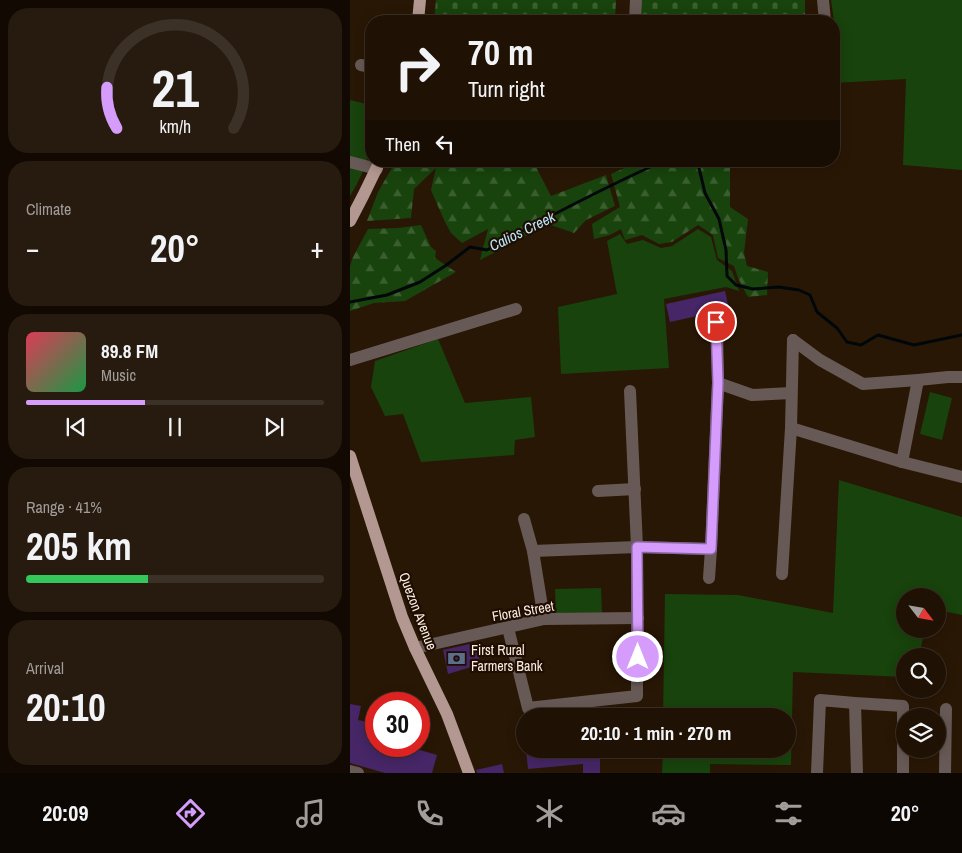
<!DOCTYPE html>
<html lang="en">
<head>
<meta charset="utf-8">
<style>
  :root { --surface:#1f1104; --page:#271a0e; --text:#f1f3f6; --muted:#a19d9a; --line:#3c3126; --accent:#d59cfb }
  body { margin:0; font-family:"Archivo Narrow",sans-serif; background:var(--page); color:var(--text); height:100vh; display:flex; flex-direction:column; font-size:19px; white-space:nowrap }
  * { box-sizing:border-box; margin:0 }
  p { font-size:16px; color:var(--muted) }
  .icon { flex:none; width:28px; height:28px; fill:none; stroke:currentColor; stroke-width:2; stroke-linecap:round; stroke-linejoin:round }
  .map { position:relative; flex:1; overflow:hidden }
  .details { display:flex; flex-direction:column; gap:8px; padding:8px; background:#110902; width:350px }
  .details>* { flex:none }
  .hud { position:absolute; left:15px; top:15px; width:475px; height:152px; border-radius:20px; box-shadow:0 2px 12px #0003,0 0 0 1px var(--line); background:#1f1104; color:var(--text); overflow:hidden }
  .needle { width:32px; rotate:121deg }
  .buttons { position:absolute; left:546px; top:588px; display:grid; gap:10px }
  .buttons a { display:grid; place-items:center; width:50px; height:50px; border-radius:50%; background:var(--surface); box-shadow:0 2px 12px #0003,0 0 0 1px var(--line); font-size:25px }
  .speed { position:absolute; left:15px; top:692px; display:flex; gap:10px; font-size:25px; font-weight:700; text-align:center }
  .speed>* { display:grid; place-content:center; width:65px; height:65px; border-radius:50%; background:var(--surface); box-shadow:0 2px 12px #0003,0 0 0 1px var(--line); line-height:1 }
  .speed .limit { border:8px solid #d22; background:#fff; color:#111 }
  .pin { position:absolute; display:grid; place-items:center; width:42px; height:42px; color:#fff; margin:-21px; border:2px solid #fff; border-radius:50%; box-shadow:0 1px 5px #0007 }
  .me { position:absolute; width:55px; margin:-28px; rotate:0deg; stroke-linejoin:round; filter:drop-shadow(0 0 4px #0008) }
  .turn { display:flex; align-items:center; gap:18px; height:105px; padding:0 20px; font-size:22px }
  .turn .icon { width:65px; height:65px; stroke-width:2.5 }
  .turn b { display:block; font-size:35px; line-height:42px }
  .then { display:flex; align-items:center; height:48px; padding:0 20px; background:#0003; gap:10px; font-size:19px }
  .big { font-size:38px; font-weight:800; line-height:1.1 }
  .details .tile { flex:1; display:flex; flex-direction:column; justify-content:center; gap:8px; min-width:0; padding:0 18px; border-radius:20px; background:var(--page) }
  .details .dial { align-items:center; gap:0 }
  .dial svg { height:130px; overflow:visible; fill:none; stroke:var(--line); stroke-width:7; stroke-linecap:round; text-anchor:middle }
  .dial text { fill:var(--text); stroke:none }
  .song { display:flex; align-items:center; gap:15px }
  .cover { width:60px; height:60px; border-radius:8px; background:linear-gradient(135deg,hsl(350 70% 55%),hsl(140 70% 35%)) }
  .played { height:5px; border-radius:2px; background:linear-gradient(90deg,var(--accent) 40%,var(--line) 40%) }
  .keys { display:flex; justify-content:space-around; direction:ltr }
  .heat { display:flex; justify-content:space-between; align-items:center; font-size:28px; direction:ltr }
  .charge { height:8px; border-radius:4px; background:linear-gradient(90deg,#34c759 41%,var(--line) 0) }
  .trip { position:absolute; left:166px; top:708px; width:280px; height:50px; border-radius:25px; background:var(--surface); box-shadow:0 2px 12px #0003,0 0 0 1px var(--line); font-weight:800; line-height:50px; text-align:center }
  .menu { display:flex; height:80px; justify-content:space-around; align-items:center; background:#0c0702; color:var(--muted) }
  .menu .icon { width:35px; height:35px }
  .menu .current { color:var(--accent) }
  .menu b { font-size:22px; color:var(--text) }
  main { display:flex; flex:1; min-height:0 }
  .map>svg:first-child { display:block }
</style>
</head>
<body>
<main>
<section class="details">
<div class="tile dial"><svg viewBox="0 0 100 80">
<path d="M14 69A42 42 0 1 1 86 69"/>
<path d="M14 69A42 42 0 0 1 8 44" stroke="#d59cfb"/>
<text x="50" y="56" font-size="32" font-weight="700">21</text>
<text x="50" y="72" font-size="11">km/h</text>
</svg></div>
<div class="tile"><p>Climate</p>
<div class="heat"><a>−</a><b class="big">20°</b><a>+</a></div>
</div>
<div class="tile">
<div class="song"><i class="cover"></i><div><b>89.8 FM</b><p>Music</p></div></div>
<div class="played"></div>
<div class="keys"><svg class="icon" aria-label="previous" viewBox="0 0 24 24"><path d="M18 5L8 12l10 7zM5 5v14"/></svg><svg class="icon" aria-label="pause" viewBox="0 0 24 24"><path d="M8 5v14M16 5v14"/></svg><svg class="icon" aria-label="next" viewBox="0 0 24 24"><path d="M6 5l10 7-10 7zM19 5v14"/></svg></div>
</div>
<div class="tile"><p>Range · 41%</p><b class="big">205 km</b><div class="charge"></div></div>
<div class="tile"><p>Arrival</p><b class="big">20:10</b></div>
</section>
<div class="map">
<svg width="612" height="773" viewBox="0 0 612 773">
  <defs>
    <pattern id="forest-firs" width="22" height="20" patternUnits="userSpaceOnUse" patternTransform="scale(1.25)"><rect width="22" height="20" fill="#18430c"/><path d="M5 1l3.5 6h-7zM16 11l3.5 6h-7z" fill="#3a5e2f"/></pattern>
    <pattern id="cemetery-stones" width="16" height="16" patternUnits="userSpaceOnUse" patternTransform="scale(1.25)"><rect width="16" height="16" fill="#18430c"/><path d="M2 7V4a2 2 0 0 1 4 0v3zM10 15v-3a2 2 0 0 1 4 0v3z" fill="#3a5e2f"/></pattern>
  </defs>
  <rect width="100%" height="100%" fill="#291705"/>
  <g fill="#18430c">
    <polygon points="481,0 612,0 612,170 553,165 556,79 484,83 484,21"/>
    <path d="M0 100 21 105C21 115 22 126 21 137 20 158 11 178 0 196Z"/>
    <polygon points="348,229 361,237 367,260 382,271 389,291 376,287 314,299 319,368 211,374 208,307 267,294 257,241 270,234 277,244 293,240 311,248 322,246"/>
    <polygon points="88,339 115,403 181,397 185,437 165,440 164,455 71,462 53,414 35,416 21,387 25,361"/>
    <polygon points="580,392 602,398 592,440 570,434"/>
    <polygon points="489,480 612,517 612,615 588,610 588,596 555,596 555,629 575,629 569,656 555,656 555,677 443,672 441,765 360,764 360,773 312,773 313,749 438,749 438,716 313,716 315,594 388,595 483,613"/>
    <polygon points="251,588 252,614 206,615 205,589"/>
  </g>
  <g fill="url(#forest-firs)">
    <polygon points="46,161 184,161 187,169 201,196 256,175 265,206 236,220 224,233 198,224 130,260 138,229 112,243 101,233 94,220 81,190 86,168 64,189 61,218 17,221 28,192"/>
    <polygon points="290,161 380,161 380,207 398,219 394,253 397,266 418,272 417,295 398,297 388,278 384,266 368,258 363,235 348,225 322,242 309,244 292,235 275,240 271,229 260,235 244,239 242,224 270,207 261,174"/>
    <polygon points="71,225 81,247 86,251 85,258 106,272 55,301 24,303 0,311 0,266 3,257 18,229 48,228"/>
  </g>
  <g fill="url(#cemetery-stones)">
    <polygon points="86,0 266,0 265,21 84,21"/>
    <polygon points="282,0 455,0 455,21 280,21"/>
  </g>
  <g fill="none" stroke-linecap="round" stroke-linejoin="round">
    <g stroke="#00070b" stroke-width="3">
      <polyline points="341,161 348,164 355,193 369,219 376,250 377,276 386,285 403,289 429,287 449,290 460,295 467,312 487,328 497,342 511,345 528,335 564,345 612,335"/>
      <path d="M0 302 37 295 70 282 95 266 120 247 137 250C194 219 251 189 311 162L318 161"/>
    </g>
  </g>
  <g fill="#462666">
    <polygon points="375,291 379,309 320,322 316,304"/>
    <polygon points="124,643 131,664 98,674 93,650"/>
    <polygon points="0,704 11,706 8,720 26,724 26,746 56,746 87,755 82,773 35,773 0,763"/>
    <polygon points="191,749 250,749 250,773 233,773 233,764 178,769 176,750"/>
    <polygon points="152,764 154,773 127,773 126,770"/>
  </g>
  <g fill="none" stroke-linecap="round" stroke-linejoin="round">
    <g stroke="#675956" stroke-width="12">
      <polyline points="473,0 475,21"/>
      <polyline points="285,21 286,0"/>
      <polyline points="11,65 21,67"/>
      <polyline points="0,162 27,169"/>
      <polyline points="443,340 470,360 513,384 568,380 598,377 612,377"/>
      <polyline points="0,360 166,309"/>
      <polyline points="368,383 402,395 441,393"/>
      <polyline points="441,428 552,462 612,477"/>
      <polyline points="552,462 568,380"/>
      <polyline points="248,491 285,489"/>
      <polyline points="174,519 183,551 194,619"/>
      <polyline points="183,551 287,547 361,549"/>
      <polyline points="432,574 441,428 443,340"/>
      <polyline points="359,578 361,549 368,383 367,323"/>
      <polyline points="158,628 178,708 287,696 287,547 280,391"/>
      <polyline points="65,648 194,619 288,618"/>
      <polyline points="505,703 507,773"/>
      <polyline points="0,771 8,773"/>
      <polyline points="467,773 470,700 505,703 553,706 553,773"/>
      <polyline points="595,773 596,709"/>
    </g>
    <g stroke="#b39791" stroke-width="12">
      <polyline points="68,21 70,0"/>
      <polyline points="0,221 13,196 30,161"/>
      <polyline points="0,456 52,617 65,648 97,714 119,773"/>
    </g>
  </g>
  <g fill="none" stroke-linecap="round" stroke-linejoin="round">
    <defs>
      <polyline id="route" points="288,657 287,547 361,549 368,383 366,322"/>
    </defs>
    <use href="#route" stroke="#8a65a3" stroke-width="12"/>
    <use href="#route" stroke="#d59cfb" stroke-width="9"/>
  </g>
  <defs>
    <symbol id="bank-bare" viewBox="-9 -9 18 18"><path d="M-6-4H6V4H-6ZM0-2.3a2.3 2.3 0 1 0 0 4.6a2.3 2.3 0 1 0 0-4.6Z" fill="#5c6f8a" stroke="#1f0e00" stroke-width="2.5" paint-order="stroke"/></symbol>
  </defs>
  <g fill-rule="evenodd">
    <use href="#bank-bare" x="94" y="646" width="25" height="25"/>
  </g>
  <g text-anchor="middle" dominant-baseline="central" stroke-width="4.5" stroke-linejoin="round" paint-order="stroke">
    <g font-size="14" fill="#faede2" stroke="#1f0e00">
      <text transform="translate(68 611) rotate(69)">Quezon Avenue</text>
      <text transform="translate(173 611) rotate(-10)">Floral Street</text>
    </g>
    <g font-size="14" fill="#faede2" stroke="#1f0e00" text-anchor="start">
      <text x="121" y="650">First Rural<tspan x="121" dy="16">Farmers Bank</tspan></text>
    </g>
    <g font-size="15" font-style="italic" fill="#b9e8fc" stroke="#1f0e00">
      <text transform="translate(172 231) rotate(-26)">Calios Creek</text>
    </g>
  </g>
</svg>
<div class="buttons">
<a><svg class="needle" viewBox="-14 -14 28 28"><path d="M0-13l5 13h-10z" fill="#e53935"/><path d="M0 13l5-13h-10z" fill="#a19d9a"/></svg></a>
<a><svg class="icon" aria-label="search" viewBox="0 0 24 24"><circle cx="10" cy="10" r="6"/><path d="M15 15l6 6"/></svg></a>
<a><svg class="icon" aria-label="layers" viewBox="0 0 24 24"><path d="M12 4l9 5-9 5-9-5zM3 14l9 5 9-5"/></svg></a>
</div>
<div class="speed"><div class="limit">30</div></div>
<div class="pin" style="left:366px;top:322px;background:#d93025"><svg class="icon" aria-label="arrive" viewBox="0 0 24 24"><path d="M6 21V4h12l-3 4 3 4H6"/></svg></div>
<svg class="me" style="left:288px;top:657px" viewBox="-20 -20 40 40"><circle r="17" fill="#d59cfb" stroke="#fff" stroke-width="3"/><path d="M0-11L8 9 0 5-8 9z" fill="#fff"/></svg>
<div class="trip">20:10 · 1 min · 270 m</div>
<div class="hud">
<div class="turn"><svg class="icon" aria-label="right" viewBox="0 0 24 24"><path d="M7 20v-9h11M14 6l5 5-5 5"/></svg><div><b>70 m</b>Turn right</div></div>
<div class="then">Then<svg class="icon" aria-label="left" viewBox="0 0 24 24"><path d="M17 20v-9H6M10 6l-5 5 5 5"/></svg></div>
</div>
</div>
</main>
<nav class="menu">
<b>20:09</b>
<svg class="icon current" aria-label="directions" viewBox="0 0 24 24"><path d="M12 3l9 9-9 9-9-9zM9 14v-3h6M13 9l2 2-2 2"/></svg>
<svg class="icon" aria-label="music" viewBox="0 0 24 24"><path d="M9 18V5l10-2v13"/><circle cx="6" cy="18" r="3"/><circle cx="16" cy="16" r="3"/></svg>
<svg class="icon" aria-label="phone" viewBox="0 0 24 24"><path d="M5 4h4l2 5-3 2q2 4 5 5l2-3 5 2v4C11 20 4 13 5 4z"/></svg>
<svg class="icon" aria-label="climate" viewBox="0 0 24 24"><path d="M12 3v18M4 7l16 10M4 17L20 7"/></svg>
<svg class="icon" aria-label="car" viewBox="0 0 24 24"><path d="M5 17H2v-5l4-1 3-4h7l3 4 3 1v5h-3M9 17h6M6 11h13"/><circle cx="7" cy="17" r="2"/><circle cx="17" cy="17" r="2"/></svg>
<svg class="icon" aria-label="filters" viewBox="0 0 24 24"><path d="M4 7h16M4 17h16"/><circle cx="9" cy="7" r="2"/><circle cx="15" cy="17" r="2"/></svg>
<b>20°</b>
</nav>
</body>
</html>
